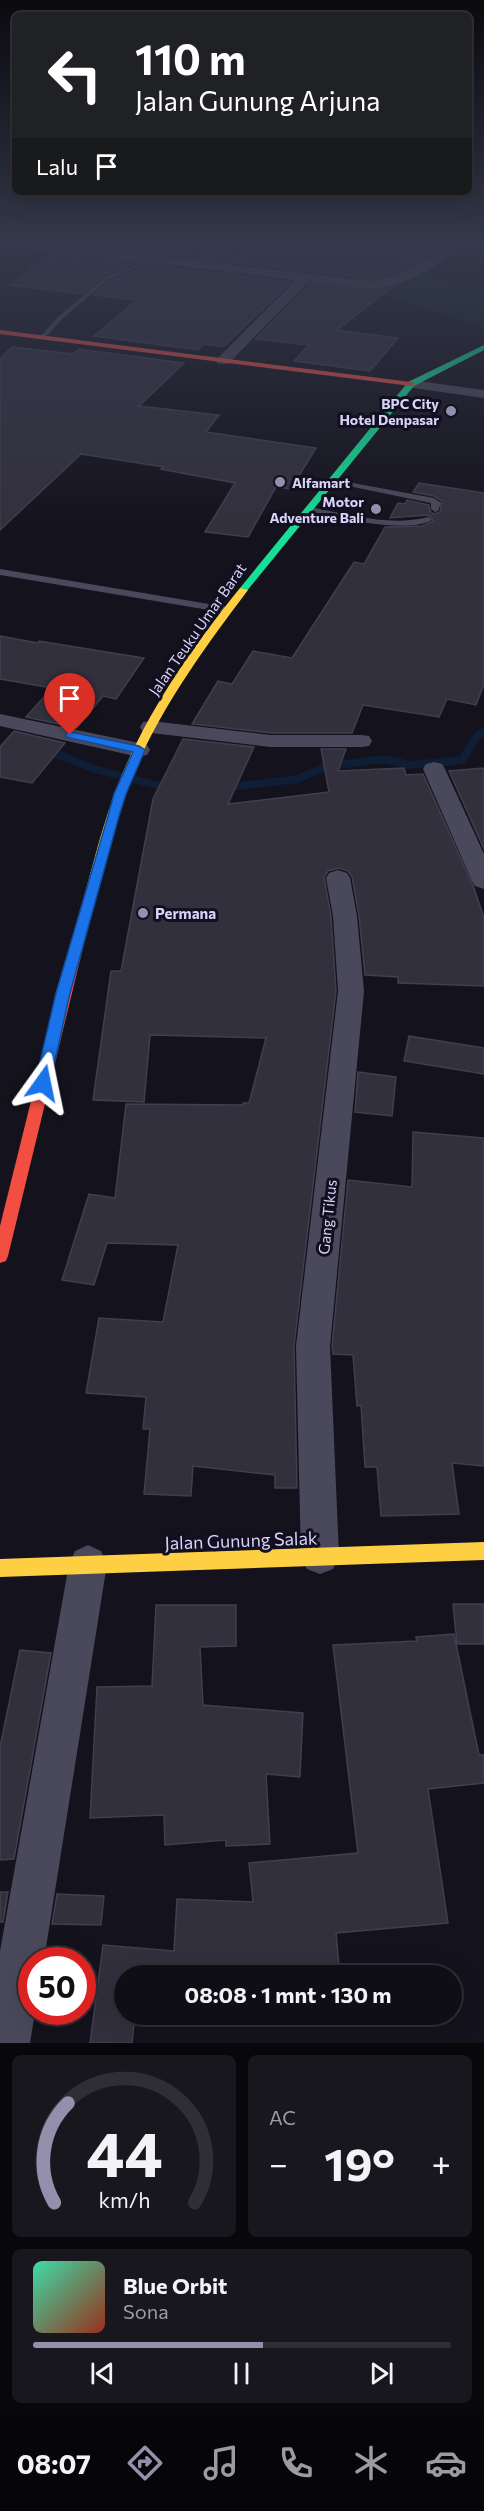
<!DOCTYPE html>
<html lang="id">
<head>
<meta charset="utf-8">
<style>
  :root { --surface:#0f0e15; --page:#18171e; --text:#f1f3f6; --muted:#9b9ca0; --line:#2f2e34; --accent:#938fac }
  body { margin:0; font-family:Commissioner,sans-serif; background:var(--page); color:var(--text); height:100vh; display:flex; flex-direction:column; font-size:22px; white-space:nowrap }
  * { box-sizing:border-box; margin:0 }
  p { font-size:20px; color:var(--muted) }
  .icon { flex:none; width:33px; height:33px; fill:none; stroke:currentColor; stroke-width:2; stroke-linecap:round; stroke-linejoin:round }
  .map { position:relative; height:2043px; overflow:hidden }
  .side { display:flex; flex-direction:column; gap:12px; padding:12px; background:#08080c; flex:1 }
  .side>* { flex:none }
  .top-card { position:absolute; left:12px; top:12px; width:460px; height:183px; border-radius:9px; box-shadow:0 6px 24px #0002,0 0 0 2px var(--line); background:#202124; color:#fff; overflow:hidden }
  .speed { position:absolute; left:18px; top:1947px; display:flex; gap:12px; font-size:30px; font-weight:700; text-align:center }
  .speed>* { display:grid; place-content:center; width:78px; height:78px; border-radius:50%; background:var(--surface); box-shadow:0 6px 24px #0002,0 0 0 2px var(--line); line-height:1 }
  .speed .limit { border:9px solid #d22; background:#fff; color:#111 }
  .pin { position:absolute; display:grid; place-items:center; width:51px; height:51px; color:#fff; margin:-62px -26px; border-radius:50% 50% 50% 0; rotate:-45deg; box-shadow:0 0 6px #0007 }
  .pin .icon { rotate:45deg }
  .me { position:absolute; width:66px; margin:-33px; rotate:12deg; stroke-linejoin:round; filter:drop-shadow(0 0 4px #0008) }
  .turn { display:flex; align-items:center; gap:21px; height:126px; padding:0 24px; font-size:27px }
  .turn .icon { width:78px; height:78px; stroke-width:2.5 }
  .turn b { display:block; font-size:42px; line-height:51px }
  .then { display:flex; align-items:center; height:57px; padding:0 24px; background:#0003; gap:12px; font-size:22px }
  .big { font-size:45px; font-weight:700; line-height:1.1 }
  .side .widget { flex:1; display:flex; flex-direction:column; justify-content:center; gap:9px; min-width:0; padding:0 21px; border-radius:9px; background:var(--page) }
  .side .dial { align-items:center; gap:0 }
  .dial svg { height:156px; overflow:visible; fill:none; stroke:var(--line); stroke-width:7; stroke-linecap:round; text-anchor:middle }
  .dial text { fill:var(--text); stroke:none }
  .song { display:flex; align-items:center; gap:18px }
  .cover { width:72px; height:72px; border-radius:9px; background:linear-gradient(135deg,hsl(160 70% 55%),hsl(10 70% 35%)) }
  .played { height:6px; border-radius:3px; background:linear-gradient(90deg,var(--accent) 55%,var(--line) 55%) }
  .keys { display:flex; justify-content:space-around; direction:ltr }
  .heat { display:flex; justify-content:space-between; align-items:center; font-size:33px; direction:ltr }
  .side .tiles { flex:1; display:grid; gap:12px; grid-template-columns:1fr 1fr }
  .widget:last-child { grid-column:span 2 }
  .trip { position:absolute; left:114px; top:1965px; width:348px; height:60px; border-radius:30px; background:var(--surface); box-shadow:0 6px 24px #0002,0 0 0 2px var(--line); font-weight:700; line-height:60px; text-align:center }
  .menu { display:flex; height:96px; justify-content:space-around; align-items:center; background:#060608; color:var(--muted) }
  .menu .icon { width:42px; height:42px }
  .menu .on { color:var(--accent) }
  .menu b { font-size:27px; color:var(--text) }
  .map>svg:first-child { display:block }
</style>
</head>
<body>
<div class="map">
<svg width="484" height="2043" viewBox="0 0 484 2043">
  <rect width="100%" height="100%" fill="#14121c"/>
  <polygon fill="#132526" points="409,270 484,292 484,327 373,292 384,282"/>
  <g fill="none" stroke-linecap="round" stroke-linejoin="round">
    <g stroke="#0f1d35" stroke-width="8">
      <polyline points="45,750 98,770 164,787 173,787"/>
      <polyline points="222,788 297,779 328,766 385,759 410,765 462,760 478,735 484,732"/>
    </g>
  </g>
  <g fill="#33303e" stroke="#413e4e" stroke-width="1.5">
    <polygon points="86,245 132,245 199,255 208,249 239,254 252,245 350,245 358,251 424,258 399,271 371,279"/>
    <polygon points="53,254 133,263 104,275 82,294 10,285"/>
    <polygon points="148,265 291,282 223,347 203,344 198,350 94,336 137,300 94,295 110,281"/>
    <polygon points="310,283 369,291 391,288 337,330 398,338 370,371 294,361 309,345 256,339"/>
    <polygon points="12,347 74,354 79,349 184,363 139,406 219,415 206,432 316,448 291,489 276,487 248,537 205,532 235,483 161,469 164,467 81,454 0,530 0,359"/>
    <polygon points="419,483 484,493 484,684 476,705 447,699 439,717 363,705 352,733 272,733 192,724 218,681 232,684 253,651 292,658 354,562 364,564 385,527 422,526 434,521 428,515 390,518 398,503 405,504 407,500 429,505 430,511 434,514 440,512 442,501 434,496 413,492"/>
    <polygon points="0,636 38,643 39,641 144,658 116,699 103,696 77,728 26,717 52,688 0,679"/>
    <polygon points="14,731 65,743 32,783 0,777 0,747"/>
    <polygon points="183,739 254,747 228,804 329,792 321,749 346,749 338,771 404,768 406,775 423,774 474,888 484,918 484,986 398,983 398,977 365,975 359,916 352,877 348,871 339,868 328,871 324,877 331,916 336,991 294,1346 297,1488 275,1488 275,1475 193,1466 191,1496 144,1494 150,1429 143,1429 146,1397 86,1393 99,1318 163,1322 178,1245 107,1243 94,1285 62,1280 89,1194 115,1198 126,1104 243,1105 243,1103 249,1103 266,1038 150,1035 144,1102 93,1100 111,971 121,971 153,799"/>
    <polygon points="484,768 484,849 449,771"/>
    <polygon points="409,1036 484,1048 484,1074 404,1061"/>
    <polygon points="358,1072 396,1077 392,1116 355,1112"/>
    <polygon points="413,1132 484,1138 484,1466 452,1463 459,1514 381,1516 377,1467 365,1467 361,1405 357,1406 353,1355 333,1354 332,1346 348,1180 412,1187"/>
    <polygon points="453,1604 484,1604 484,1644 457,1644"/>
    <polygon points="156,1605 236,1605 236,1646 200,1647 203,1705 303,1713 300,1777 266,1774 270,1844 226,1846 226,1840 165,1845 164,1815 90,1818 97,1687 152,1686"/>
    <polygon points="454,1634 479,1755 484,1755 484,1783 428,1789 448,1923 336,1933 340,1976 124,1976 124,2014 135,2014 132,2043 90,2043 103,1945 174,1951 177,1899 253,1902 249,1863 358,1853 333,1645 417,1641 416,1637"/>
    <polygon points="20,1650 51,1653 14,1859 0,1860 0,1747"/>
    <polygon points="0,1892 8,1892 3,1922 0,1922"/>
    <polygon points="57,1894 104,1896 101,1925 52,1924"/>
  </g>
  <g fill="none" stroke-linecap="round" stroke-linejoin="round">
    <g fill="#4a495b" fill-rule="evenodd">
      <polygon points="149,259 154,260 109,279 61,320 44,339 40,339 40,337 57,318 105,277"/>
      <polygon points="331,479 434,498 441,503 438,511 435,512 431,509 431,503 334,483 330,481"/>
      <path d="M310 507C348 514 390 527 428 517L432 520C410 534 334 518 307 512V508Z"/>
      <polygon points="0,569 227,607 232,610 227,613 0,575"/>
    </g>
    <g fill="#4a495b" fill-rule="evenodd">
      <path d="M27 245H65L371 281 400 273 431 256 358 249 352 245H393L440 250 447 245H461C443 265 397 290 369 289 349 288 329 284 309 281L228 364H218L216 361 218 358 296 280 33 249Z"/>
      <polygon points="411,380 484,390 484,398 406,387 404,384"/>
      <polygon points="0,714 139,743 147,745 150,750 147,755 139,757 0,726"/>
      <polygon points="151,721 270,735 361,735 369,736 372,741 369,746 361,747 270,747 143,732 140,727 143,722"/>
      <polygon points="434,762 442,764 445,769 484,854 484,889 475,886 472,881 423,769 426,764"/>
      <polygon points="338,870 347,873 350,878 357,916 364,991 330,1346 339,1556 333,1569 320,1574 307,1569 301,1556 296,1346 338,991 333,916 326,878 329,873"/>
      <polygon points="88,1545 101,1551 107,1564 44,1960 32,1960 32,2012 35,2012 30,2043 0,2043 0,1951 69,1564 75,1551"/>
    </g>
    <polygon fill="#16e098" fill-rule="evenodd" points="484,345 484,350 414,386 246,592 240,592 240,588 408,382"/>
    <g fill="#ffcf43" fill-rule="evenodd">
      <path d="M240 588 248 590C206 646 166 700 137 765 115 815 104 870 89 923L87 926H79L77 923C89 880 99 837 114 795 142 719 189 651 240 588Z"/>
      <polygon points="484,1542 484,1560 0,1577 0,1559"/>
    </g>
    <g fill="#f24e42" fill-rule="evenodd">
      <polygon points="0,330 411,382 415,384 411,386 0,334"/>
      <polygon points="83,919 89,923 8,1256 6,1261 0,1263 0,1226 65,964 77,923"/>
    </g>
  </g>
  <linearGradient id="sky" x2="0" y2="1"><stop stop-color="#0b0a0f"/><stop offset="0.46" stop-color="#34394b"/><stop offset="1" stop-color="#34394b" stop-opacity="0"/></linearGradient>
  <rect width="484" height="531" fill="url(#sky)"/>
  <polygon fill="#1a73e8" stroke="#114b97" stroke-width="1.5" points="70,732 139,746 145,750 126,794 119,816 70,993 50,1083 43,1089 35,1083 56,993 108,816 114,794 133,752 66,737 66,733"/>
  <g fill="#938fac" stroke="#120f1f" stroke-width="2">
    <circle cx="451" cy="411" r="6"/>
    <circle cx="280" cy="482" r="6"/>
    <circle cx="376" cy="509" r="6"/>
    <circle cx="143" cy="913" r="6"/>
  </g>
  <g text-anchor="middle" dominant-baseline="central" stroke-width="6" stroke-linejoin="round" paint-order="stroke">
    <g font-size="14" font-weight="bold" fill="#d8d3f9" stroke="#120f1f" text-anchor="end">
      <text x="439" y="403">BPC City<tspan x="439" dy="16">Hotel Denpasar</tspan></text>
      <text x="292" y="482" text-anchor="start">Alfamart</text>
      <text x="364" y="501">Motor<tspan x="364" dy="16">Adventure Bali</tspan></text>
    </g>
    <g font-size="15" fill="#d8d3f9" stroke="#120f1f">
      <text transform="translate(197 629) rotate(-55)">Jalan Teuku Umar Barat</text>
      <text transform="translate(327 1217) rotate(-84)">Gang Tikus</text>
    </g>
    <g font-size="15" font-weight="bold" fill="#d8d3f9" stroke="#120f1f" text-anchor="start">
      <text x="155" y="913">Permana</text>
    </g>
    <g font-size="18" fill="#d8d3f9" stroke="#120f1f">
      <text transform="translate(241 1540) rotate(-2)">Jalan Gunung Salak</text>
    </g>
  </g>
</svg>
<div class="speed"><div class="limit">50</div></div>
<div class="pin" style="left:70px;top:735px;background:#d93025"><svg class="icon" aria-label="arrive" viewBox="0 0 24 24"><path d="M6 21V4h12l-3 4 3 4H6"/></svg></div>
<svg class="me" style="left:43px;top:1083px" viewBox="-20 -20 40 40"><path d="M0-17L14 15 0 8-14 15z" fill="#1a73e8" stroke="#fff" stroke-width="4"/></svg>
<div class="trip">08:08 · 1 mnt · 130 m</div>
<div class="top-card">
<div class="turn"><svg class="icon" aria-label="left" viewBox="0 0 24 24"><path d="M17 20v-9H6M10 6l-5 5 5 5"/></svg><div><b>110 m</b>Jalan Gunung Arjuna</div></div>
<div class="then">Lalu<svg class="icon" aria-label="arrive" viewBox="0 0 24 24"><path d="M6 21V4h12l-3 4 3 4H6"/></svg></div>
</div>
</div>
<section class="side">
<div class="tiles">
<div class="widget dial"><svg viewBox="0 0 100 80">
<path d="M14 69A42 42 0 1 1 86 69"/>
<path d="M14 69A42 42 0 0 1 21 18" stroke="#938fac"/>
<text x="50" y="56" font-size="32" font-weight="700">44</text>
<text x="50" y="72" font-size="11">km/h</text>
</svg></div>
<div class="widget"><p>AC</p>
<div class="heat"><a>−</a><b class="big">19°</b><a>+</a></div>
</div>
<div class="widget">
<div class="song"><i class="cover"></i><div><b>Blue Orbit</b><p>Sona</p></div></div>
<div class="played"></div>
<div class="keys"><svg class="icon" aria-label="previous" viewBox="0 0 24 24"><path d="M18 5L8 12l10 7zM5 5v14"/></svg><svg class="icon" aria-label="pause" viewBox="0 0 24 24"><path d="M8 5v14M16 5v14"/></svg><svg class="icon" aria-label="next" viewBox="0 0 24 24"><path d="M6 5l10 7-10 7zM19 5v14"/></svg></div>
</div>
</div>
</section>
<nav class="menu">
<b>08:07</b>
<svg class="icon on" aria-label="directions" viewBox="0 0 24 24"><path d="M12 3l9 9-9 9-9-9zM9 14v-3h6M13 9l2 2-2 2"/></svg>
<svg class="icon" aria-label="music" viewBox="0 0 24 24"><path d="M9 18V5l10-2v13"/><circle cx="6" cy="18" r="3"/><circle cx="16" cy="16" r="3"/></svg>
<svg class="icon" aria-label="phone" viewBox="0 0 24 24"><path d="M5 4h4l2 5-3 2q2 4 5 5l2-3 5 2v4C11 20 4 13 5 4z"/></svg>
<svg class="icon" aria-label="climate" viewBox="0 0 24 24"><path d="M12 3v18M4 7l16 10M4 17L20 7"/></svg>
<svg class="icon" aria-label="car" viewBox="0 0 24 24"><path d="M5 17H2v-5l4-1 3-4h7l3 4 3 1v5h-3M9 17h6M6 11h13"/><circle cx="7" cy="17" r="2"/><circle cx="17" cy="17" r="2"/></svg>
</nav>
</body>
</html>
